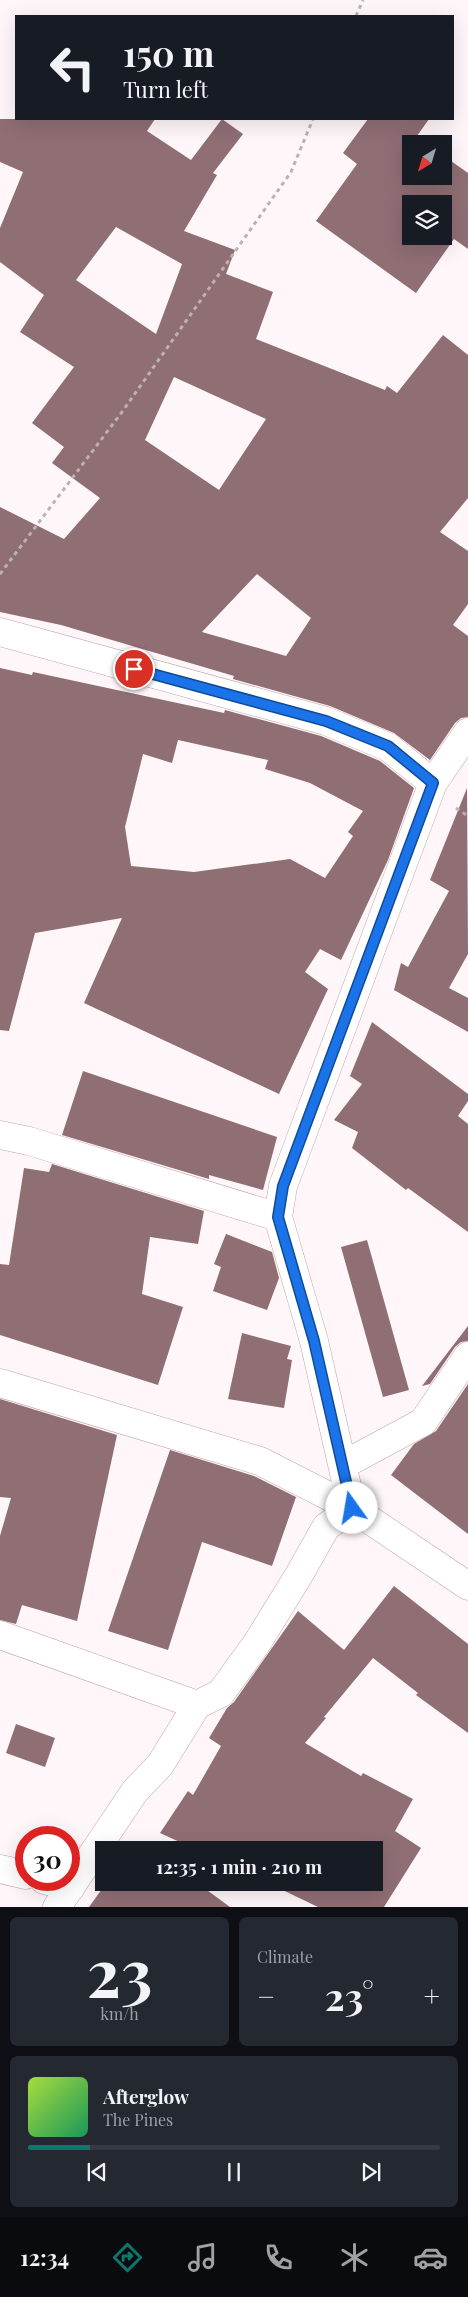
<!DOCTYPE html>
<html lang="en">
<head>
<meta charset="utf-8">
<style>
  :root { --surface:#171b24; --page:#242831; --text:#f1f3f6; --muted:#9ea1a6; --line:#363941; --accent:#0f766e }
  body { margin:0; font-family:"Playfair Display",serif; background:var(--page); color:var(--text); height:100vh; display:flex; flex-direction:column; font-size:19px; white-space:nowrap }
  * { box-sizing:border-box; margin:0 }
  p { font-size:16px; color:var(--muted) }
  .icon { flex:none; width:28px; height:28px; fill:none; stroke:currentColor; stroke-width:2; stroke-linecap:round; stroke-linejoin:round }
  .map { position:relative; height:1907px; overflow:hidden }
  .sheet { display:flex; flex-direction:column; gap:10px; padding:10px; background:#0d0f14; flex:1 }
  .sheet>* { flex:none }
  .hud { position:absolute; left:15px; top:15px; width:439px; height:105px; border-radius:0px; box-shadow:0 5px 20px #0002; background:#171b24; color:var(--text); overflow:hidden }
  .needle { width:32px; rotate:218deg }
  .tools { position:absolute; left:402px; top:135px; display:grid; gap:10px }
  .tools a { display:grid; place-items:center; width:50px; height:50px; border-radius:0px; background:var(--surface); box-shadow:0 5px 20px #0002; font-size:25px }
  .speed { position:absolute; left:15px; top:1826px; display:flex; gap:10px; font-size:25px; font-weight:700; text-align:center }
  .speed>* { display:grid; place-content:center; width:65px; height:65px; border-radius:50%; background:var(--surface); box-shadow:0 5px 20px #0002; line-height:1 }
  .speed .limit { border:8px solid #d22; background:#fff; color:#111 }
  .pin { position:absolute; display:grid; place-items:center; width:42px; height:42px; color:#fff; margin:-21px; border:2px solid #fff; border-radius:50%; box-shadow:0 1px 5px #0007 }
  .me { position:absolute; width:55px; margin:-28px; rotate:347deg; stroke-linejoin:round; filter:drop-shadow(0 0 4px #0008) }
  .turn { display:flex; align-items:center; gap:18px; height:105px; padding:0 25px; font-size:22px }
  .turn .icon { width:65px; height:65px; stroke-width:2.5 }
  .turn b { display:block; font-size:35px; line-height:42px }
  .big { font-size:38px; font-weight:700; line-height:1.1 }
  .sheet .widget { flex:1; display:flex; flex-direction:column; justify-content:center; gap:8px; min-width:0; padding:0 18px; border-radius:8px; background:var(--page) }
  .sheet .dial { align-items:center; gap:0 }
  .dial b { font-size:65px; line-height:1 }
  .song { display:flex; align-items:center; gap:15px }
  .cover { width:60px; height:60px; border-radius:8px; background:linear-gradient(135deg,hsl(80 70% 55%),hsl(150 70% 35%)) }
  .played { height:5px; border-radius:2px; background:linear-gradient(90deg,var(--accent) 15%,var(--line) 15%) }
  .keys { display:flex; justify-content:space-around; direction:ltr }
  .heat { display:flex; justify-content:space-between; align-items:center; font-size:28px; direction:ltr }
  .sheet .tiles { flex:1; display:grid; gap:10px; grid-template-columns:1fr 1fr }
  .widget:last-child { grid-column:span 2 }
  .trip { position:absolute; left:95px; top:1841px; width:288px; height:50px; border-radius:0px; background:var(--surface); box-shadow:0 5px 20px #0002; font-weight:700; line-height:50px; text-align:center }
  .menu { display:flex; height:80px; justify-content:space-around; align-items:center; background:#090b0e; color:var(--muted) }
  .menu .icon { width:35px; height:35px }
  .menu .on { color:var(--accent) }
  .menu b { font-size:22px; color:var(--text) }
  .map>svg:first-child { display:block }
</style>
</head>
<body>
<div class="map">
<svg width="468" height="1907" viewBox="0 0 468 1907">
  <rect width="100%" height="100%" fill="#fef6f8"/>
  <g fill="#8f6e74" fill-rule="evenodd">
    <path d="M0 119H155L147 131 191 160 222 119 243 134 213 173 217 175 184 231 235 250 226 274 273 292 256 339 385 390 387 386 397 393 443 335 468 355V498L440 532 468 551V604L453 625 468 636V717L461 718 455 723 430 760 394 733 330 706 233 679 234 676 61 625 0 612V507L64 539 100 498 52 463 64 447 32 423 74 367 20 332 44 295 0 262V228L23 172 0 162ZM116 227 182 264 156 334 76 280ZM174 377 266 419 219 490 145 440ZM257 574 311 618 286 656 202 632Z"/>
    <path d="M368 119H429L417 136 427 144H411V176H444V156L468 173V249L454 239 416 293 316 221 357 164 343 153ZM411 204H444V236H411Z"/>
    <path d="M0 668 32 675 33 672 224 713 225 710 321 736 380 761 414 788 388 860 341 960 320 949 305 972 328 989 279 1094 84 1003 122 918 35 933 9 1031 0 1030ZM178 740 268 760 265 769 310 783 363 811 348 832 353 836 325 878 290 859 194 872 131 866 125 827 143 754 172 763Z"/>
    <polygon points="467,788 468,954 449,988 468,998 468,1032 394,990 401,963 408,967 449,891 430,880"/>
    <polygon points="372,1022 468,1094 468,1101 458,1116 468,1124 468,1232 408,1188 406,1190 352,1148 358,1132 334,1120 362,1084 350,1076"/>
    <polygon points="83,1071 277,1137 263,1190 209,1175 209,1179 62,1135"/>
    <polygon points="52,1164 204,1211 198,1244 150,1237 142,1294 183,1307 158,1385 0,1335 0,1264 9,1265 24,1168 49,1172"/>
    <polygon points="226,1234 272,1252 279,1278 267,1310 213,1291 221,1267 214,1264"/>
    <polygon points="367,1240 409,1390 383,1397 341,1247"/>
    <polygon points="468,1326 468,1341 461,1342 455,1347 430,1384 422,1386"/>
    <polygon points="242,1333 291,1346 287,1359 292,1360 284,1408 228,1399"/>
    <polygon points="468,1384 468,1534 391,1475 414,1444 436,1431"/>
    <polygon points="0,1399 117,1435 77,1621 22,1605 16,1624 0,1620 0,1536 11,1498 0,1497"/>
    <polygon points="170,1450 254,1476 296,1497 272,1566 202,1542 168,1650 108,1631"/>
    <polygon points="394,1586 468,1644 468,1733 416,1695 418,1693 373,1658 324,1717 326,1718 305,1743 361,1776 363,1773 413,1799 395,1831 421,1848 384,1907 318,1907 266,1882 374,1882 374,1850 197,1850 160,1833 188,1791 193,1795 221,1746 209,1738 227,1708 234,1702 298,1611 344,1650"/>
    <polygon points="16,1724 55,1738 45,1767 6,1753"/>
    <polygon points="107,1882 196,1882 230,1907 89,1907"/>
  </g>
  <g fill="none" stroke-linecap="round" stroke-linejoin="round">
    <defs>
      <g id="street">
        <polyline points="0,632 326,721 388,747 433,783"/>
        <polyline points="0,1135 29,1141 278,1217 314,1341 352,1508 468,1586"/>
        <polyline points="278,1217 283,1186 433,783 468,732"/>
        <polyline points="0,1383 260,1461 352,1508 326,1527 299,1575 257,1643 221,1693 197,1705 160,1765 135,1791 57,1907"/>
        <polyline points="343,1465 423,1422 468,1356"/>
        <polyline points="0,1635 197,1705"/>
        <polyline points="0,1869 26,1875"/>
        <polyline points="44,1880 71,1887"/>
      </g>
    </defs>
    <use href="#street" stroke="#c7a3aa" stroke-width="29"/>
    <g stroke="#bcb2b4" stroke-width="3" stroke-dasharray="4 4" stroke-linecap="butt">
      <polyline points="356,16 363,0"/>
      <polyline points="0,574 122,412 291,172 313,119"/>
      <polyline points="456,808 468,816"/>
    </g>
    <use href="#street" stroke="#fff" stroke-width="28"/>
  </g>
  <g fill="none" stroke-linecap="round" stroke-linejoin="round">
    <defs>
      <polyline id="route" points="134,669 326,721 388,746 433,783 283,1186 278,1217 314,1341 352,1508"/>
    </defs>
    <use href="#route" stroke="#114b97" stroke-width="12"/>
    <use href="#route" stroke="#1a73e8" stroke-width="9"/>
  </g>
</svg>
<div class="tools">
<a><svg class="needle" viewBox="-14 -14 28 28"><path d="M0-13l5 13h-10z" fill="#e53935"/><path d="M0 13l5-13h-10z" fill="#9ea1a6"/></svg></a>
<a><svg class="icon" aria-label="layers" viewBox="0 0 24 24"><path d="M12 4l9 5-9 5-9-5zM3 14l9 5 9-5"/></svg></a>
</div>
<div class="speed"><div class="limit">30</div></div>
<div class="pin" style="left:134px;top:669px;background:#d93025"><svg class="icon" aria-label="arrive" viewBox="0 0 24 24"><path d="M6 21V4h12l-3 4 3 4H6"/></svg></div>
<svg class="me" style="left:352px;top:1508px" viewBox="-20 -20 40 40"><circle r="19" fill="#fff"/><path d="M0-13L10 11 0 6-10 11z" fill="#1a73e8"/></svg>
<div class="trip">12:35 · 1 min · 210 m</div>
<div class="hud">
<div class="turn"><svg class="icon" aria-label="left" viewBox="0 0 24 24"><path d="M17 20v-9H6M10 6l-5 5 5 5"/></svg><div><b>150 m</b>Turn left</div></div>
</div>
</div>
<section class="sheet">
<div class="tiles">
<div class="widget dial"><b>23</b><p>km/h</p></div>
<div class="widget"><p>Climate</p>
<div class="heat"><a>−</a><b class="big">23°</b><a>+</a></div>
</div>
<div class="widget">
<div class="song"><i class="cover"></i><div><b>Afterglow</b><p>The Pines</p></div></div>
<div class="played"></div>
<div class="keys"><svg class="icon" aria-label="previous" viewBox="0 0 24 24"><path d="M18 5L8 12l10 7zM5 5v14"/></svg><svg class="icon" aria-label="pause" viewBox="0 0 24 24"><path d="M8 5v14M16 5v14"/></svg><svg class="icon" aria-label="next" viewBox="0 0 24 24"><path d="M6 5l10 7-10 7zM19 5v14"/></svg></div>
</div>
</div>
</section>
<nav class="menu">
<b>12:34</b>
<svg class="icon on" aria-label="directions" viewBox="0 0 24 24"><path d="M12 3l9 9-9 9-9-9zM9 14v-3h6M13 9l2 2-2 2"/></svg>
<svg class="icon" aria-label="music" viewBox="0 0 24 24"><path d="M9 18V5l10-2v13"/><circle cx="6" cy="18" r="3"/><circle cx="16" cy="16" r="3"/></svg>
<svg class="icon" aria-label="phone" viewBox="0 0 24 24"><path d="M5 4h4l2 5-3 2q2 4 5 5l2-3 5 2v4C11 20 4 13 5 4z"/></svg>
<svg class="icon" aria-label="climate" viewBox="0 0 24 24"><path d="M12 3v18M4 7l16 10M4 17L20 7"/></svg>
<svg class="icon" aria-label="car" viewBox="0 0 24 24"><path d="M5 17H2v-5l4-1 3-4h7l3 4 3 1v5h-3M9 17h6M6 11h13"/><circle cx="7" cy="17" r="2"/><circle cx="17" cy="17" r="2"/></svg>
</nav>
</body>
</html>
